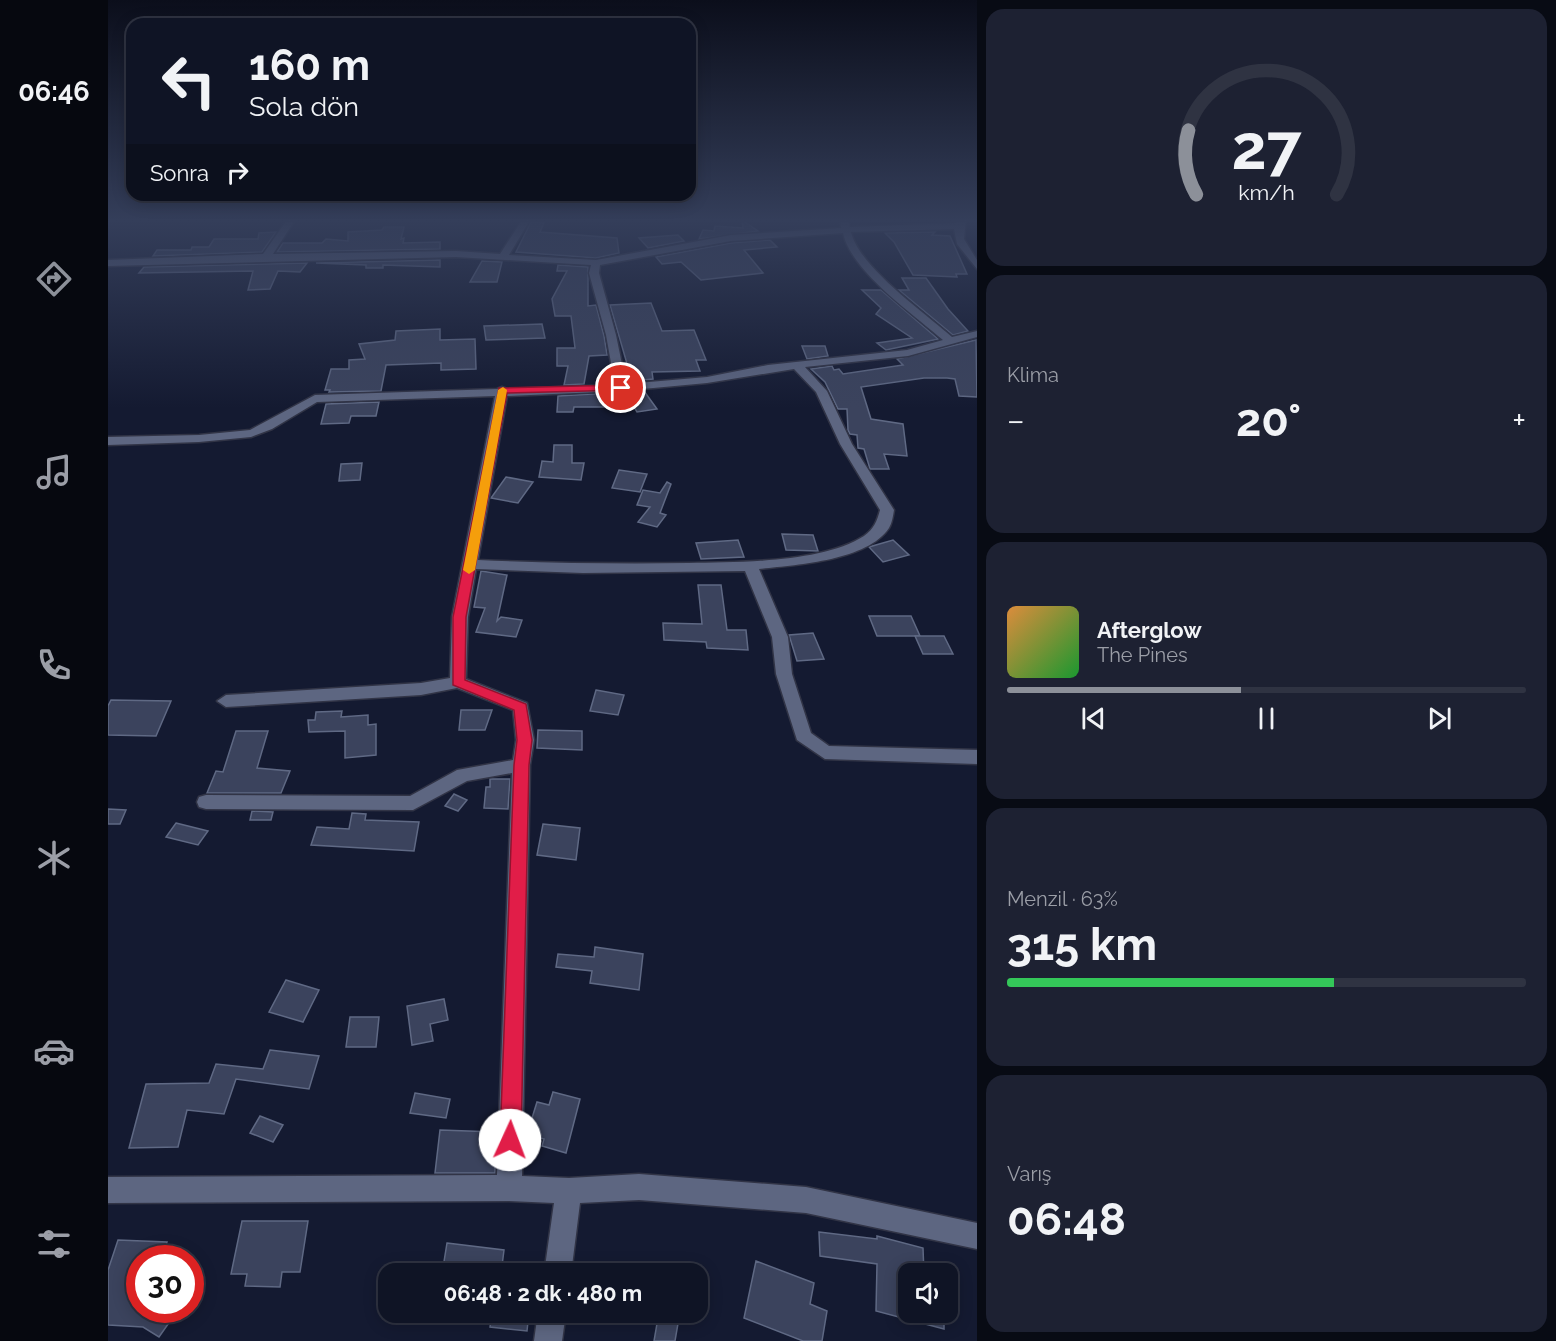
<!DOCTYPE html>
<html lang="tr">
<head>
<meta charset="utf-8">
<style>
  :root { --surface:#0f1425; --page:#1d2132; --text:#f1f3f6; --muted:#9b9ea7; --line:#2f3342; --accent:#8c9099 }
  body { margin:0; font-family:Raleway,sans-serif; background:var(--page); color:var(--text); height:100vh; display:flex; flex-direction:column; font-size:22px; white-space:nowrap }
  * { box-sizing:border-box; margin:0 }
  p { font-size:20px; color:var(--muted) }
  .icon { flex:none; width:33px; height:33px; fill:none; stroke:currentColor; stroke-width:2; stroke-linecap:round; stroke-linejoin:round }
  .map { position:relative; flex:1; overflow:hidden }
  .details { display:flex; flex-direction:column; gap:9px; padding:9px; background:#080b14; width:579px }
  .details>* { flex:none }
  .top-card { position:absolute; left:18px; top:18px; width:570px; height:183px; border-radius:18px; box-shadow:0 3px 15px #0003,0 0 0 2px var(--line); background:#0f1425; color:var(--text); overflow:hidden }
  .tools { position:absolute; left:790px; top:1263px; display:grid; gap:12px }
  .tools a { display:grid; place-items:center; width:60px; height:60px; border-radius:12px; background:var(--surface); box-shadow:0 3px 15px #0003,0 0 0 2px var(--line); font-size:30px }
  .speed { position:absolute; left:18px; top:1245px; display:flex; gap:12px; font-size:30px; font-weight:700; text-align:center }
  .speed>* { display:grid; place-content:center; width:78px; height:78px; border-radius:50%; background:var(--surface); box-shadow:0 3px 15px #0003,0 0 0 2px var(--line); line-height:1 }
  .speed .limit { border:9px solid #d22; background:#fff; color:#111 }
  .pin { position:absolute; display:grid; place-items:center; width:51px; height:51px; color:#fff; margin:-26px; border:3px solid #fff; border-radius:50%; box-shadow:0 2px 6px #0007 }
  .me { position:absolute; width:66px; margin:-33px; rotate:2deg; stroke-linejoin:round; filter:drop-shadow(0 0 4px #0008) }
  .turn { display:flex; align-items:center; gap:21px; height:126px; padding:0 24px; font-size:27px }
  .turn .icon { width:78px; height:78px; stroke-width:2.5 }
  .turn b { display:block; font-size:42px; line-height:51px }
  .then { display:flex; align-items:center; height:57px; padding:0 24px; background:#0003; gap:12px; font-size:22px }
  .big { font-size:45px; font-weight:700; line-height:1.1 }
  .details .card { flex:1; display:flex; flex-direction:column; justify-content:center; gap:9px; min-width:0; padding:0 21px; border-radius:18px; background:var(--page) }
  .details .dial { align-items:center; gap:0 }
  .dial svg { height:156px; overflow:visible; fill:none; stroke:var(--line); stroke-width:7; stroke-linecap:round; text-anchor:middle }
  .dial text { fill:var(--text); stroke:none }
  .song { display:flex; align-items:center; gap:18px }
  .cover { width:72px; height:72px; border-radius:9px; background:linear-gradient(135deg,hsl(30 70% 55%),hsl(130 70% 35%)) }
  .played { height:6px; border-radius:3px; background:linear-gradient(90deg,var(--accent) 45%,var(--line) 45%) }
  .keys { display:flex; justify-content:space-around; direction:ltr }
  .heat { display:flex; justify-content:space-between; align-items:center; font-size:33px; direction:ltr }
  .charge { height:9px; border-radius:4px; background:linear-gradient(90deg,#34c759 63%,var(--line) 0) }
  .trip { position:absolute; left:270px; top:1263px; width:330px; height:60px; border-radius:18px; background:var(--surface); box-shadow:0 3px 15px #0003,0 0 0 2px var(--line); font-weight:700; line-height:60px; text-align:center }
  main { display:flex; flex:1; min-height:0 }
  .dock { display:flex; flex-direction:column; width:108px; justify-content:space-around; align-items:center; background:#06080f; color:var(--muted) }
  .dock .icon { width:42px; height:42px }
  .dock .current { color:var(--accent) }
  .dock b { font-size:27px; color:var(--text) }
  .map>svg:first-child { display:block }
</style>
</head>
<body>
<main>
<nav class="dock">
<b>06:46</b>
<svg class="icon current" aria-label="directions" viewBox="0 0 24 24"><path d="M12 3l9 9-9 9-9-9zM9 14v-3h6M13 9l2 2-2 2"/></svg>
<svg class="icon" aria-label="music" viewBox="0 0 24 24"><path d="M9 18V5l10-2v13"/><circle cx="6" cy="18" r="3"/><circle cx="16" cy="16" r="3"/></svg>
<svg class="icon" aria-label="phone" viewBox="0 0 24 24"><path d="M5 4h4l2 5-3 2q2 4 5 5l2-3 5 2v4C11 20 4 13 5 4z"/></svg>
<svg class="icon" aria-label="climate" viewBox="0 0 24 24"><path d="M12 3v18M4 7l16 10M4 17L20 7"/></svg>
<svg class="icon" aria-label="car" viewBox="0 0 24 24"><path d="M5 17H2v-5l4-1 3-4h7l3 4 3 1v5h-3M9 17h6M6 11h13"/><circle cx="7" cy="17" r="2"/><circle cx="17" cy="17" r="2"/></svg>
<svg class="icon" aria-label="filters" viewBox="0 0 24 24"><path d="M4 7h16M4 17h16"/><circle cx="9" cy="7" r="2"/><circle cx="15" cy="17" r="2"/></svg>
</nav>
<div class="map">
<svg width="869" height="1341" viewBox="0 0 869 1341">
  <rect width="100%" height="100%" fill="#141a31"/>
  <g fill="#3b435d" stroke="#5f6984" stroke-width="1.5">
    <polygon points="634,220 650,231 591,239 595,230 606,231 607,226 635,228"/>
    <polygon points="423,222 436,223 432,232 509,238 511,253 488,258 408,252"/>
    <polygon points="276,227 296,227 293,239 296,238 295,243 332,242 332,249 169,252 175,243 214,243 218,239 240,241 240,232 274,230"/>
    <polygon points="168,232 154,252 45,256 49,250 83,250 84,247 101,247 106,239 150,239 151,233"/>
    <polygon points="827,232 824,235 842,236 859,274 848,274 849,277 805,275 786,242 777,233"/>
    <polygon points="570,235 576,241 540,248 531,238"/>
    <polygon points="662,240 669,247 636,250 655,273 593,280 573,262 554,264 548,257 623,243"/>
    <polygon points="332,260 332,267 275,265 275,268 258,268 258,265 208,263"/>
    <polygon points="374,261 394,262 389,282 362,282"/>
    <polygon points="199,263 192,272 170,271 162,289 140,290 145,271 31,273 36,267"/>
    <polygon points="450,265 480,267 480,306 488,305 496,336 499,355 481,356 476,384 456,385 460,366 449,366 449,348 467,348 463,316 447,316 444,299 459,271 449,271"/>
    <polygon points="794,278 818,278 840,309 860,331 845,335 791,290 801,290"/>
    <polygon points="754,290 773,290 830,339 778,350 769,343 804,338 768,314 773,308"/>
    <polygon points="543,303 554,331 586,330 598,360 588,360 592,371 544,372 545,379 524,381 502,305"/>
    <polygon points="434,324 437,338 378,340 376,326"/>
    <polygon points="332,329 332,340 367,339 368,369 333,370 333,363 278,365 273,391 221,392 222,390 217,390 223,369 241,369 241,360 257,359 251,344 287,340 288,331"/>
    <polygon points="868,340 869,397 851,396 847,379 839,378 816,378 753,387 763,419 795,424 799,456 776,454 781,469 762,469 756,449 750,448 749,435 742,434 740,430 739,409 730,409 717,382 703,369 724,366 726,370 731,369 735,374 795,365 789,359"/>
    <polygon points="694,346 717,346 720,356 699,359"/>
    <polygon points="536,391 549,409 529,412 526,407 466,407 465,412 449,412 450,396"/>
    <polygon points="271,402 268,416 243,416 241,423 213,424 218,404"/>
    <polygon points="446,445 464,445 464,463 476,463 473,480 431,477 434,461 445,462"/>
    <polygon points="254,463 252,480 231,481 233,464"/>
    <polygon points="511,470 539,474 532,492 504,488"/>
    <polygon points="398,477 425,482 410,503 383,498"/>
    <polygon points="559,482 563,484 552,513 558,515 549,527 530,522 542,507 529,505 535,490 552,493"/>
    <polygon points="674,534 705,535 710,551 678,550"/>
    <polygon points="630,540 636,557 593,559 588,543"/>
    <polygon points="785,540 801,555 775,562 761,547"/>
    <polygon points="373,571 399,575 389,621 393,617 414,620 408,637 368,632 377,608 366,607"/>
    <polygon points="590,585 613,585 619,630 638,630 640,650 599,648 598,642 556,640 555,623 594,624"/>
    <polygon points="761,616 803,616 812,636 769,636"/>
    <polygon points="705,633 716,659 689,661 681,635"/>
    <polygon points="807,636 836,636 845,654 815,654"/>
    <polygon points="488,690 516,695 510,715 482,711"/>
    <polygon points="3,700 63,701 48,736 0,735 0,706"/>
    <polygon points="353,710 384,710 377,730 351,730"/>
    <polygon points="234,711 233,717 260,715 260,725 268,724 268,755 237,758 237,731 201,732 200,720 207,720 208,712"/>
    <polygon points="430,730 474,731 474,750 429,748"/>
    <polygon points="128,731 160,731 149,768 182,771 173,793 99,793 108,771 115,772"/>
    <polygon points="382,779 402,779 400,809 376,808 378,787 382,787"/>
    <polygon points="346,794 359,800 350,811 337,806"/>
    <polygon points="0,809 18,810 12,824 0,824"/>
    <polygon points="144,811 165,812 163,820 142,820"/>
    <polygon points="244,813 258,814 257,820 311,822 306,851 203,845 209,827 241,829"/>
    <polygon points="68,823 100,831 90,845 58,837"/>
    <polygon points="435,824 472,828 468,860 429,855"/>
    <polygon points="487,947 535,954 531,990 482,983 484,971 448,967 450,954 486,957"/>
    <polygon points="178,980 211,990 195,1022 161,1012"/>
    <polygon points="336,999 340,1020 322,1024 325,1041 304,1045 299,1006"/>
    <polygon points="242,1017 271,1017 268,1047 238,1047"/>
    <polygon points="162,1050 211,1056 201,1089 128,1079 116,1114 79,1110 70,1147 21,1148 38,1084 101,1083 108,1064 155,1069"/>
    <polygon points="445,1092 472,1099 458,1153 434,1146 436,1139 419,1134 429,1102 441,1105"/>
    <polygon points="307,1093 342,1099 338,1118 302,1113"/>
    <polygon points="152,1116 175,1125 165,1142 142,1133"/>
    <polygon points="332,1130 388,1132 387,1173 327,1173"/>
    <polygon points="134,1221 200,1221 192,1272 174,1272 172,1287 137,1286 139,1274 123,1274"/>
    <polygon points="711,1232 769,1239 769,1236 815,1248 816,1274 801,1274 801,1312 836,1312 836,1329 768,1311 769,1264 712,1256"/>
    <polygon points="10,1240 59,1242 54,1258 32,1258 32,1310 70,1310 51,1337 35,1327 0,1325 0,1270"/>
    <polygon points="339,1243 396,1250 393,1274 334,1274"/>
    <polygon points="648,1261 706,1283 702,1304 719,1311 714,1341 695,1341 636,1318"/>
    <polygon points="384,1312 421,1312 419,1331 382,1327"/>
    <polygon points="551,1312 572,1312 567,1341 546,1341"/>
  </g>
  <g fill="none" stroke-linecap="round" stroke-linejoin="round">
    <defs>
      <g id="street">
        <path d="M179 220H187L165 254 348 251 392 254 414 220H422L401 255 488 260 623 235 733 228 732 220H740L742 227 848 223 850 220H858L856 239 869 260V269L849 244 846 229 743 232C751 267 817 313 844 337L869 331V337L800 356 697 367 719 391 744 444 786 510C785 516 784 523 781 528 759 561 687 565 651 569L680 637 684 674 703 733 721 746 869 750V764L717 759 689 740 668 674 664 637 637 571 475 573 368 569 360 617 358 679 419 703 426 740 422 765 414 1176 461 1178 531 1174 698 1187 869 1223V1249L698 1213 531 1200 472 1203 463 1274H436L446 1203 401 1201 0 1203V1177L389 1175 404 773 359 781 305 810 98 809 91 807 89 802 91 797 98 795 302 796 349 770 405 760 408 740 405 710 349 688 313 695 118 707 109 701 118 695 313 683 342 678 344 617 387 396 209 402 164 429 143 437 91 442 0 445V437L91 435 142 430 207 395 389 389 394 387 399 389 507 385 498 335 481 273 483 265 348 257 0 266V260L155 254ZM735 233C743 271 805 314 835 340L799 350 660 365 599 377 518 384 508 335 491 273 492 265 623 241ZM686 369 708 392 732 444 772 510C769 521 766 529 756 536 714 563 629 562 581 563 510 564 440 563 370 560L399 396 513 391 599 383Z"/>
        <polygon points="430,1312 458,1312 454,1341 426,1341"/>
      </g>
    </defs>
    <use href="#street" stroke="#313446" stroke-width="3"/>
    <use href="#street" fill="#5d6681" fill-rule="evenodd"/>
  </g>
  <linearGradient id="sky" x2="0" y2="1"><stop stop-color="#0b0e1b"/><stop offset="0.54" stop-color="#343e5a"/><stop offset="1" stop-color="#343e5a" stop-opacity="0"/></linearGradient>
  <rect width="869" height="408" fill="url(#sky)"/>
  <polygon fill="#e11d48" stroke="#92132f" stroke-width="1.5" points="513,385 517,386 517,390 399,393 358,617 357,680 418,704 424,740 421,765 413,1140 410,1148 402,1151 395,1148 392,1140 406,765 409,740 406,710 345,685 345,617 391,388"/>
  <polygon fill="#f59e0b" points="395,387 399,390 367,570 361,574 355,570 390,390"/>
</svg>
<div class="tools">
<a><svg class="icon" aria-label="sound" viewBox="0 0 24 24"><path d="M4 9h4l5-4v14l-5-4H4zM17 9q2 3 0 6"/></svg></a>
</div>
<div class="speed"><div class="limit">30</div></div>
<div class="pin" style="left:513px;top:388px;background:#d93025"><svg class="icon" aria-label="arrive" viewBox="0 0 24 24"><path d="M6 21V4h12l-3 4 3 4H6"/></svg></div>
<svg class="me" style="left:402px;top:1140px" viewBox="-20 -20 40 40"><circle r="19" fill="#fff"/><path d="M0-13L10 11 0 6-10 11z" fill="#e11d48"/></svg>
<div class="trip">06:48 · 2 dk · 480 m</div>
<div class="top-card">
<div class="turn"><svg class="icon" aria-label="left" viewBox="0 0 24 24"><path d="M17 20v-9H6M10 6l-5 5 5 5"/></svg><div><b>160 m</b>Sola dön</div></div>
<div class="then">Sonra<svg class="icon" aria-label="right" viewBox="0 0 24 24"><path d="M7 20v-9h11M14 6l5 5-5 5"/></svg></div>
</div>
</div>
<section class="details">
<div class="card dial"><svg viewBox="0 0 100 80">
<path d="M14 69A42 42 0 1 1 86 69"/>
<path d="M14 69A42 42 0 0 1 10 36" stroke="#8c9099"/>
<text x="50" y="56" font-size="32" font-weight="700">27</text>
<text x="50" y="72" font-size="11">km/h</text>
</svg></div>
<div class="card"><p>Klima</p>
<div class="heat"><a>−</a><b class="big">20°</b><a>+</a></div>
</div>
<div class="card">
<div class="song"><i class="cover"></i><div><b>Afterglow</b><p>The Pines</p></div></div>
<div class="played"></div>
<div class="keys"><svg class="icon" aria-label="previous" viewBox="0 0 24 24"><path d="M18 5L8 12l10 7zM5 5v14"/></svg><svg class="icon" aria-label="pause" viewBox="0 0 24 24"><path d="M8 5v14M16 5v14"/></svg><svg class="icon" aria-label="next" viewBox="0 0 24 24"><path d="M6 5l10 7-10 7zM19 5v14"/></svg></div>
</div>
<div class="card"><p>Menzil · 63%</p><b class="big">315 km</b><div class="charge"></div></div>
<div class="card"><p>Varış</p><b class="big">06:48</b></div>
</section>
</main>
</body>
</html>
